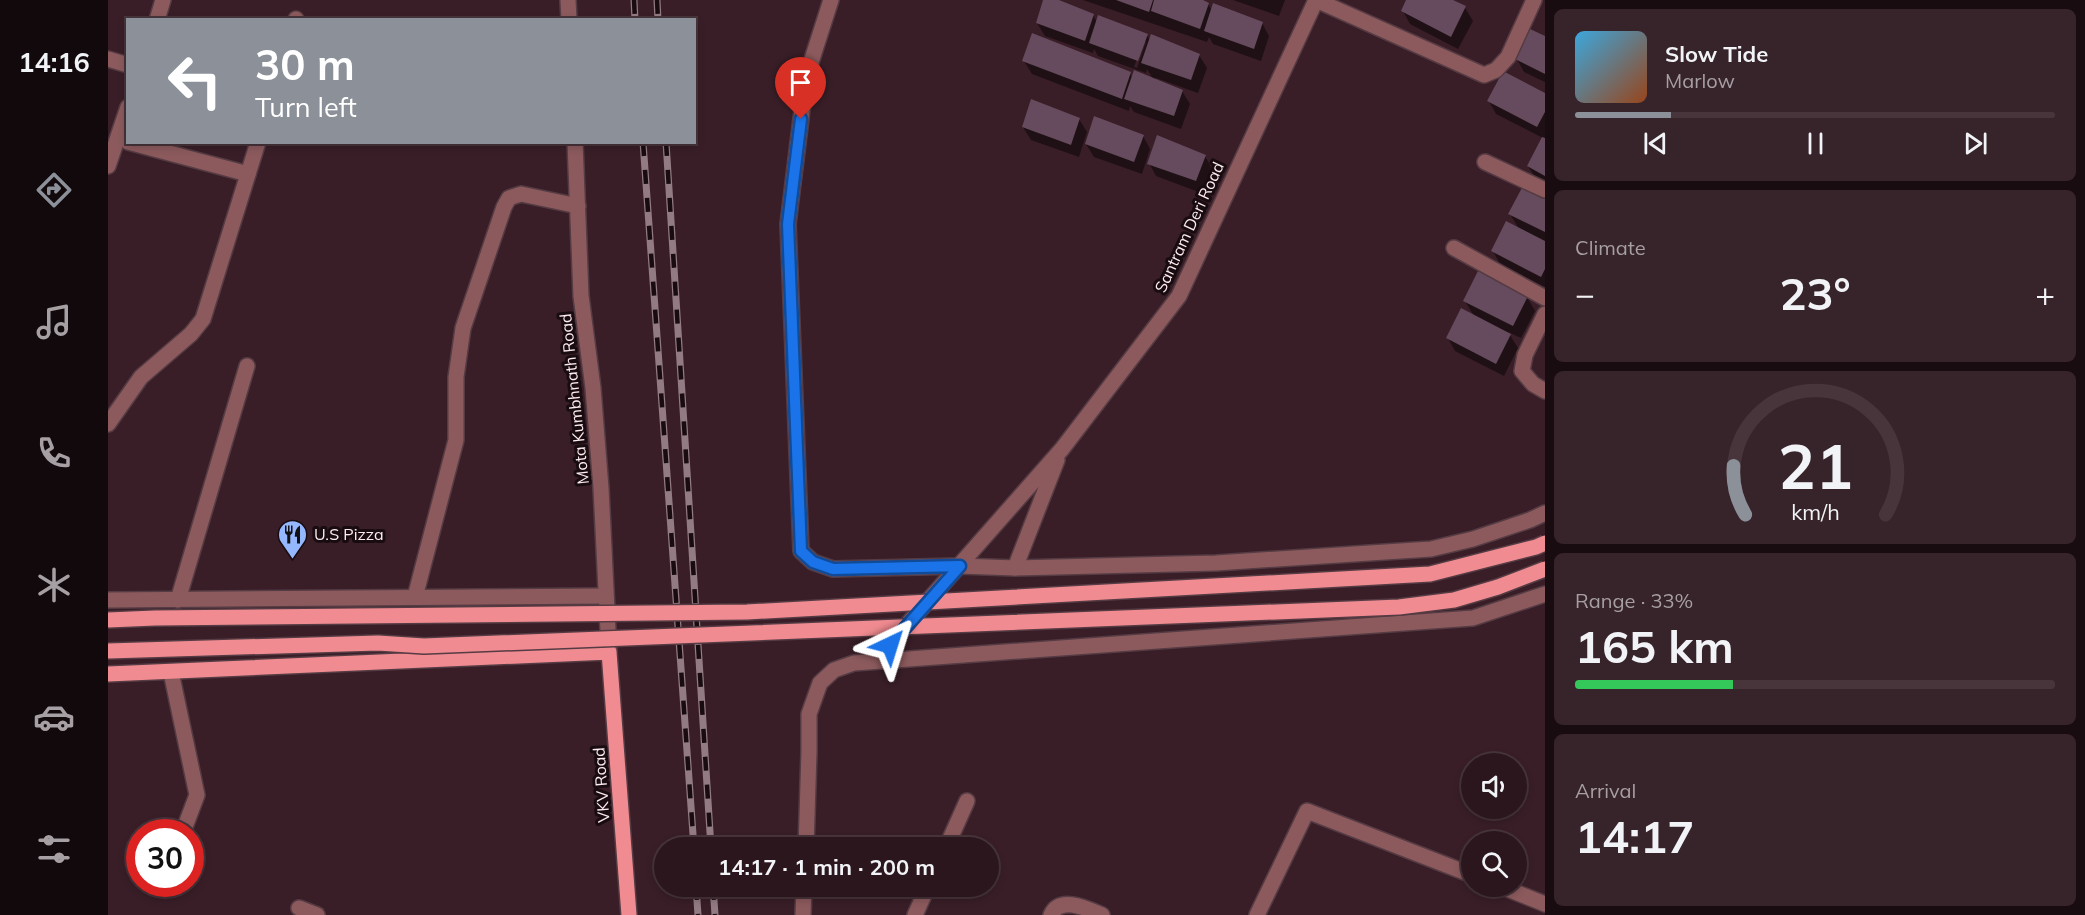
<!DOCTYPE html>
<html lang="en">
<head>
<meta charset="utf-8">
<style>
  :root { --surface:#2b161d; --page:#37232a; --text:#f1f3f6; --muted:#a69fa4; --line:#47353b; --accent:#8c9099 }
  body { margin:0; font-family:Mulish,sans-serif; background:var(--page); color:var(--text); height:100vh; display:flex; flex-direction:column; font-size:22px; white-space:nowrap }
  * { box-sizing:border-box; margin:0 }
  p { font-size:20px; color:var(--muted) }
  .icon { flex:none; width:33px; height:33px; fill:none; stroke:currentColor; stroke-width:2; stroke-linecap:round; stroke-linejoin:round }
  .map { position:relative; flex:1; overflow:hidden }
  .panel { display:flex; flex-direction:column; gap:9px; padding:9px; background:#180c10; width:540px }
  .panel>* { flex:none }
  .guide { position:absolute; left:18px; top:18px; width:570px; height:126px; border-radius:0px; box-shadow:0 3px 9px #0003,0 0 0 2px var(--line); background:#8c9099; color:#fff; overflow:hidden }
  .fabs { position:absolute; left:1353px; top:753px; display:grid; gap:12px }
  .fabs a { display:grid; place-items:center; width:66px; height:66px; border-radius:50%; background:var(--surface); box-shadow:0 3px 9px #0003,0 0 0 2px var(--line); font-size:30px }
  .speed { position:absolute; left:18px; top:819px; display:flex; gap:12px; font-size:30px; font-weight:700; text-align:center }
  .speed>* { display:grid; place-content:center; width:78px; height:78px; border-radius:50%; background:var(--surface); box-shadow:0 3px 9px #0003,0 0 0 2px var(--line); line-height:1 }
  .speed .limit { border:9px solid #d22; background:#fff; color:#111 }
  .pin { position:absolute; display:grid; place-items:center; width:51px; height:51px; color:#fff; margin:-62px -26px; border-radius:50% 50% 50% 0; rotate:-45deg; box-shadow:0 0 6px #0007 }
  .pin .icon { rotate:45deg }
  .me { position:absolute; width:66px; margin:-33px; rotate:41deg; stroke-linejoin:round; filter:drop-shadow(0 0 4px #0008) }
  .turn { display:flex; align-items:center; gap:21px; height:126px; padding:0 30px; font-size:27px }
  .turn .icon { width:78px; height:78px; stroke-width:2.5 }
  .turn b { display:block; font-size:42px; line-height:51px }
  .big { font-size:45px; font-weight:700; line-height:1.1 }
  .panel .tile { flex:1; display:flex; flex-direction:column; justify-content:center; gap:9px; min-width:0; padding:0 21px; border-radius:9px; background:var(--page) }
  .panel .dial { align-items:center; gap:0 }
  .dial svg { height:156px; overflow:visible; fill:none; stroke:var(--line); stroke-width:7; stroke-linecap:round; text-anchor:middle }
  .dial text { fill:var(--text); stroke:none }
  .song { display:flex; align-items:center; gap:18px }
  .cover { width:72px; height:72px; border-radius:9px; background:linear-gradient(135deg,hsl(200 70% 55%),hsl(20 70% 35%)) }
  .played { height:6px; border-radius:3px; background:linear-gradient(90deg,var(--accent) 20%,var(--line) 20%) }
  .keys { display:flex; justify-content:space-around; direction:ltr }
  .heat { display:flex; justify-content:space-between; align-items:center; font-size:33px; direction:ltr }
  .charge { height:9px; border-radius:4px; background:linear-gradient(90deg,#34c759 33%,var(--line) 0) }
  .trip { position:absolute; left:546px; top:837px; width:345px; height:60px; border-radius:30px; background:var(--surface); box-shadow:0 3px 9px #0003,0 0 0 2px var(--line); font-weight:700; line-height:60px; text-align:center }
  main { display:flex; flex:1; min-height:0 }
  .menu { display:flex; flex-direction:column; width:108px; justify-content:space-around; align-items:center; background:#11090c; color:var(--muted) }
  .menu .icon { width:42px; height:42px }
  .menu .active { color:var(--accent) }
  .menu b { font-size:27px; color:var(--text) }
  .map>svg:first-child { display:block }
</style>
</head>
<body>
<main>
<nav class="menu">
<b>14:16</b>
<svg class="icon active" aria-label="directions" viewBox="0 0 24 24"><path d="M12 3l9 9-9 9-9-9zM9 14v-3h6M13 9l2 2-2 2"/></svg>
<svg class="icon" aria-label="music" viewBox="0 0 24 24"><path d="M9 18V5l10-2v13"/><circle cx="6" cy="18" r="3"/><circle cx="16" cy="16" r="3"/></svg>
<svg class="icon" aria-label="phone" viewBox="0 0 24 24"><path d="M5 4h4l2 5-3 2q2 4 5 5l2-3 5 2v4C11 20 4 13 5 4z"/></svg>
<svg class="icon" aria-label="climate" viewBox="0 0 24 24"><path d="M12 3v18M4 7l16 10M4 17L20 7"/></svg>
<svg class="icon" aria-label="car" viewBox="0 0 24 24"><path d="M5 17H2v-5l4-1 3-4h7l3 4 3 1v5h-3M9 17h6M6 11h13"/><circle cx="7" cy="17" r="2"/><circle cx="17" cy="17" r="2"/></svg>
<svg class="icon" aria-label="filters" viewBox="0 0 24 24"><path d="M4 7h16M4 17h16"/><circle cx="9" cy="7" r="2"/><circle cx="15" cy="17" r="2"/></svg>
</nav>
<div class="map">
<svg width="1437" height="915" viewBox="0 0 1437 915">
  <rect width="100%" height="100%" fill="#391e27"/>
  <g fill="#0007" fill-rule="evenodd">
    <path d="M937 0H947L985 15 989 22 1039 35 1042 41 1091 55 1099 68 1090 93 1048 78 1047 80 1074 91 1082 104 1073 129 1026 112 1022 106 1021 111 924 74 916 61 1022 74 1025 79H1045L1039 69 1038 73 990 56 986 49 985 53 937 36 929 23ZM1035 42H1038L1029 68 1026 67Z"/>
    <polygon points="975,0 1090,0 1100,4 1104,11 1154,23 1161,36 1153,61 1105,44 1101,37 1099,42"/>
    <polygon points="1125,0 1177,0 1171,16"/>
    <polygon points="1300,0 1342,0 1357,8 1365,21 1350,49 1302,24 1295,11"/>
    <polygon points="1437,38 1437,82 1416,72 1409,59"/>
    <polygon points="1437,95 1437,184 1428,179 1420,166 1435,138 1388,114 1381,101"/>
    <polygon points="971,119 979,132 971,157 923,140 915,127"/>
    <polygon points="1035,136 1042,149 1034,174 986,157 978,144"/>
    <polygon points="1097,156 1104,169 1096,194 1048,176 1041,163"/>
    <polygon points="1437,196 1437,287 1392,264 1385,251 1411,229 1402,214"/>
    <polygon points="1419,297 1427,311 1413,338 1400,332 1410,348 1396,376 1347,351 1340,338 1366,316 1357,301"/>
  </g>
  <g fill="#654b5d">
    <polygon points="935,0 951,0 986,14 977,41 928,23"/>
    <polygon points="1008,0 1045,0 1041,12"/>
    <polygon points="1046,0 1095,0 1101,3 1092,29 1043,11"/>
    <polygon points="1298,0 1345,0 1358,6 1343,37 1293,11"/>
    <polygon points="1105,3 1155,22 1146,49 1096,31"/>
    <polygon points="990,15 1040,34 1030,61 981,43"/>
    <polygon points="1422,29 1437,36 1437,74 1407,59"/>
    <polygon points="924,33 1023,72 1014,99 914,61"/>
    <polygon points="1043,34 1092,54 1083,80 1033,63"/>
    <polygon points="1026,70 1075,90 1066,116 1016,99"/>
    <polygon points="1395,71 1437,93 1437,112 1429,127 1379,101"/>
    <polygon points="923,99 972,118 963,145 914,127"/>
    <polygon points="986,116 1036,135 1026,162 977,144"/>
    <polygon points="1049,135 1098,155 1088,181 1039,164"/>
    <polygon points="1434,137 1437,138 1437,176 1419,166"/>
    <polygon points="1416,184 1437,195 1437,232 1400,214"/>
    <polygon points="1398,221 1437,241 1437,269 1433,277 1383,251"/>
    <polygon points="1370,271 1420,296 1405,326 1355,301"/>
    <polygon points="1353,308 1403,334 1388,364 1338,338"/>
  </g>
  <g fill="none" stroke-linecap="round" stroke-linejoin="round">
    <defs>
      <g id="minor">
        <polyline points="460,0 461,20"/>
        <polyline points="723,0 698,78 680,224 693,551 705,562 725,569 852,566 907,568 1108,563 1323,549 1365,539 1422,520 1437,513"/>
        <polyline points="1208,0 1376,75 1388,70 1400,57 1426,0"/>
        <polyline points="49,20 55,0"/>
        <polyline points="188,20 188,19"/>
        <polyline points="0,59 20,65"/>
        <polyline points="20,142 140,174"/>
        <polyline points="467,142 473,296 485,388 493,488 501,651"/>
        <polyline points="1377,162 1437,190"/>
        <polyline points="0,166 20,107"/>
        <polyline points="1346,248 1437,298"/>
        <polyline points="1437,314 1417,355 1414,371 1425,384 1437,391"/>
        <polyline points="0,424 33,377 83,334 95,319 150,142"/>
        <polyline points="907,568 949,460"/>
        <polyline points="307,597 348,440 348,377 355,328 396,207 401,198 413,194 470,206"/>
        <polyline points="0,600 498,596"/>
        <polyline points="70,600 139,366"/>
        <polyline points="767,661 954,449 1071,296 1208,0"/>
        <polyline points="63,672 89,795 75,832"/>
        <polyline points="698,848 701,752 701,714 712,683 726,670 746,663 1365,618 1437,594"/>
        <polyline points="838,848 859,801"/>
        <polyline points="1392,886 1437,904"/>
        <polyline points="191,908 209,915"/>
        <polyline points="695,915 696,886"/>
        <polyline points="807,915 820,886"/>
        <path d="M943 915C952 895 980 909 994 915"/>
        <polyline points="1149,915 1199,811 1364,875"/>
      </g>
      <polyline id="major" points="0,674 501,652 521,915"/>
    </defs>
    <use href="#minor" stroke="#553b43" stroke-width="18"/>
    <use href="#major" stroke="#553b43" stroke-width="18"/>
    <use href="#minor" stroke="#8c5a5d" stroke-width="15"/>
    <use href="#major" stroke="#f08b91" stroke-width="15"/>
    <defs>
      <g id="rail">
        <polyline points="526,0 527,20"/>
        <polyline points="549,0 550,20"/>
        <polyline points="535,142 586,848"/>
        <polyline points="558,142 603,848"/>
        <polyline points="588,886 590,915"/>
        <polyline points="605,886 607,915"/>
      </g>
    </defs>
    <use href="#rail" stroke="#937b83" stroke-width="7"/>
    <use href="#rail" stroke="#180c10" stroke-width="4.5" stroke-dasharray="14" stroke-linecap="butt"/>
    <defs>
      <g id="major-bridge">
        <polyline points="0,620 47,618 639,612 1322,574 1428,547 1437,543"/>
        <polyline points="0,651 270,643 316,646 1291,607 1346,600 1390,587 1437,569"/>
      </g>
    </defs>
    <use href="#major-bridge" stroke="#553b43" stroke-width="18" stroke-linecap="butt"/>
    <use href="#major-bridge" stroke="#f08b91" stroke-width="15"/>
  </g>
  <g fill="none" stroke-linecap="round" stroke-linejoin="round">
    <defs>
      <polyline id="route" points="693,119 680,224 693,551 705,562 725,569 852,566 782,645"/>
    </defs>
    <use href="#route" stroke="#114b97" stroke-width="15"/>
    <use href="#route" stroke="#1a73e8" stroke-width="10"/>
  </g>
  <defs>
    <symbol id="restaurant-pin" viewBox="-11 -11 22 30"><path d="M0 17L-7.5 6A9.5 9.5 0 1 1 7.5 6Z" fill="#94b7fd" stroke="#180c10"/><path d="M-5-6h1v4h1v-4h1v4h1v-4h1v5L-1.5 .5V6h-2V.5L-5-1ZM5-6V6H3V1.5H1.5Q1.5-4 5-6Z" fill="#111"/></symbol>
  </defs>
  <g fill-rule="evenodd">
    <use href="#restaurant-pin" x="168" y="518" width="33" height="45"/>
  </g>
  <g text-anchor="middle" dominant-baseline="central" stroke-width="6" stroke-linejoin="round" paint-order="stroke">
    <g font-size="16" fill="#ffecf1" stroke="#180c10">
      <text transform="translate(1081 227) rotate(-65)">Santram Deri Road</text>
      <text transform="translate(466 399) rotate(-96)">Mota Kumbhnath Road</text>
      <text transform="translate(493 785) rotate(-94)">VKV Road</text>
    </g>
    <g font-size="16" fill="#ffecf1" stroke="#180c10" text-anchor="start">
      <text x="206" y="534">U.S Pizza</text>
    </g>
  </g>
</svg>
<div class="fabs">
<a><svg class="icon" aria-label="sound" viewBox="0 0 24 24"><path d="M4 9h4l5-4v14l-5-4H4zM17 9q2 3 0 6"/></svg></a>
<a><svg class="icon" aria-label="search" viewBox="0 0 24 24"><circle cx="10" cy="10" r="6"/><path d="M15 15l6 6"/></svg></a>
</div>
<div class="speed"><div class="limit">30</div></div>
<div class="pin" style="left:693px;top:119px;background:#d93025"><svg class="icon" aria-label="arrive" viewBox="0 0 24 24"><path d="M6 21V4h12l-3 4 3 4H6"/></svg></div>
<svg class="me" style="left:782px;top:645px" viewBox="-20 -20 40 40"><path d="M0-17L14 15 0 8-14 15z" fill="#1a73e8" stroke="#fff" stroke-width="4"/></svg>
<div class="trip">14:17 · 1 min · 200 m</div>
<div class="guide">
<div class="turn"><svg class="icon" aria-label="left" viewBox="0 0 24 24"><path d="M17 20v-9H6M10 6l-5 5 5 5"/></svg><div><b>30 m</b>Turn left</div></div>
</div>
</div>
<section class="panel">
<div class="tile">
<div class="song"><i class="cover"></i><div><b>Slow Tide</b><p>Marlow</p></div></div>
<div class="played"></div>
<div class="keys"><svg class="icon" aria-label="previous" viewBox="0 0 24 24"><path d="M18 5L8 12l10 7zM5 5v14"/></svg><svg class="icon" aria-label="pause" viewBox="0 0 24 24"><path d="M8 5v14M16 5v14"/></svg><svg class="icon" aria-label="next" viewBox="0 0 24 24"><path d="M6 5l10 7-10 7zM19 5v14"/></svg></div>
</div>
<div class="tile"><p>Climate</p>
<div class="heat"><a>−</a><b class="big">23°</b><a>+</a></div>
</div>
<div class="tile dial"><svg viewBox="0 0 100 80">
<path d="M14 69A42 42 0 1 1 86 69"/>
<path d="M14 69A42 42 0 0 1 8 44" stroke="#8c9099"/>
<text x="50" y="56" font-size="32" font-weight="700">21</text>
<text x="50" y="72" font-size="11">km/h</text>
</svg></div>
<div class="tile"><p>Range · 33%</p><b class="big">165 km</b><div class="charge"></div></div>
<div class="tile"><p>Arrival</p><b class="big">14:17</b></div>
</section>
</main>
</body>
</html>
